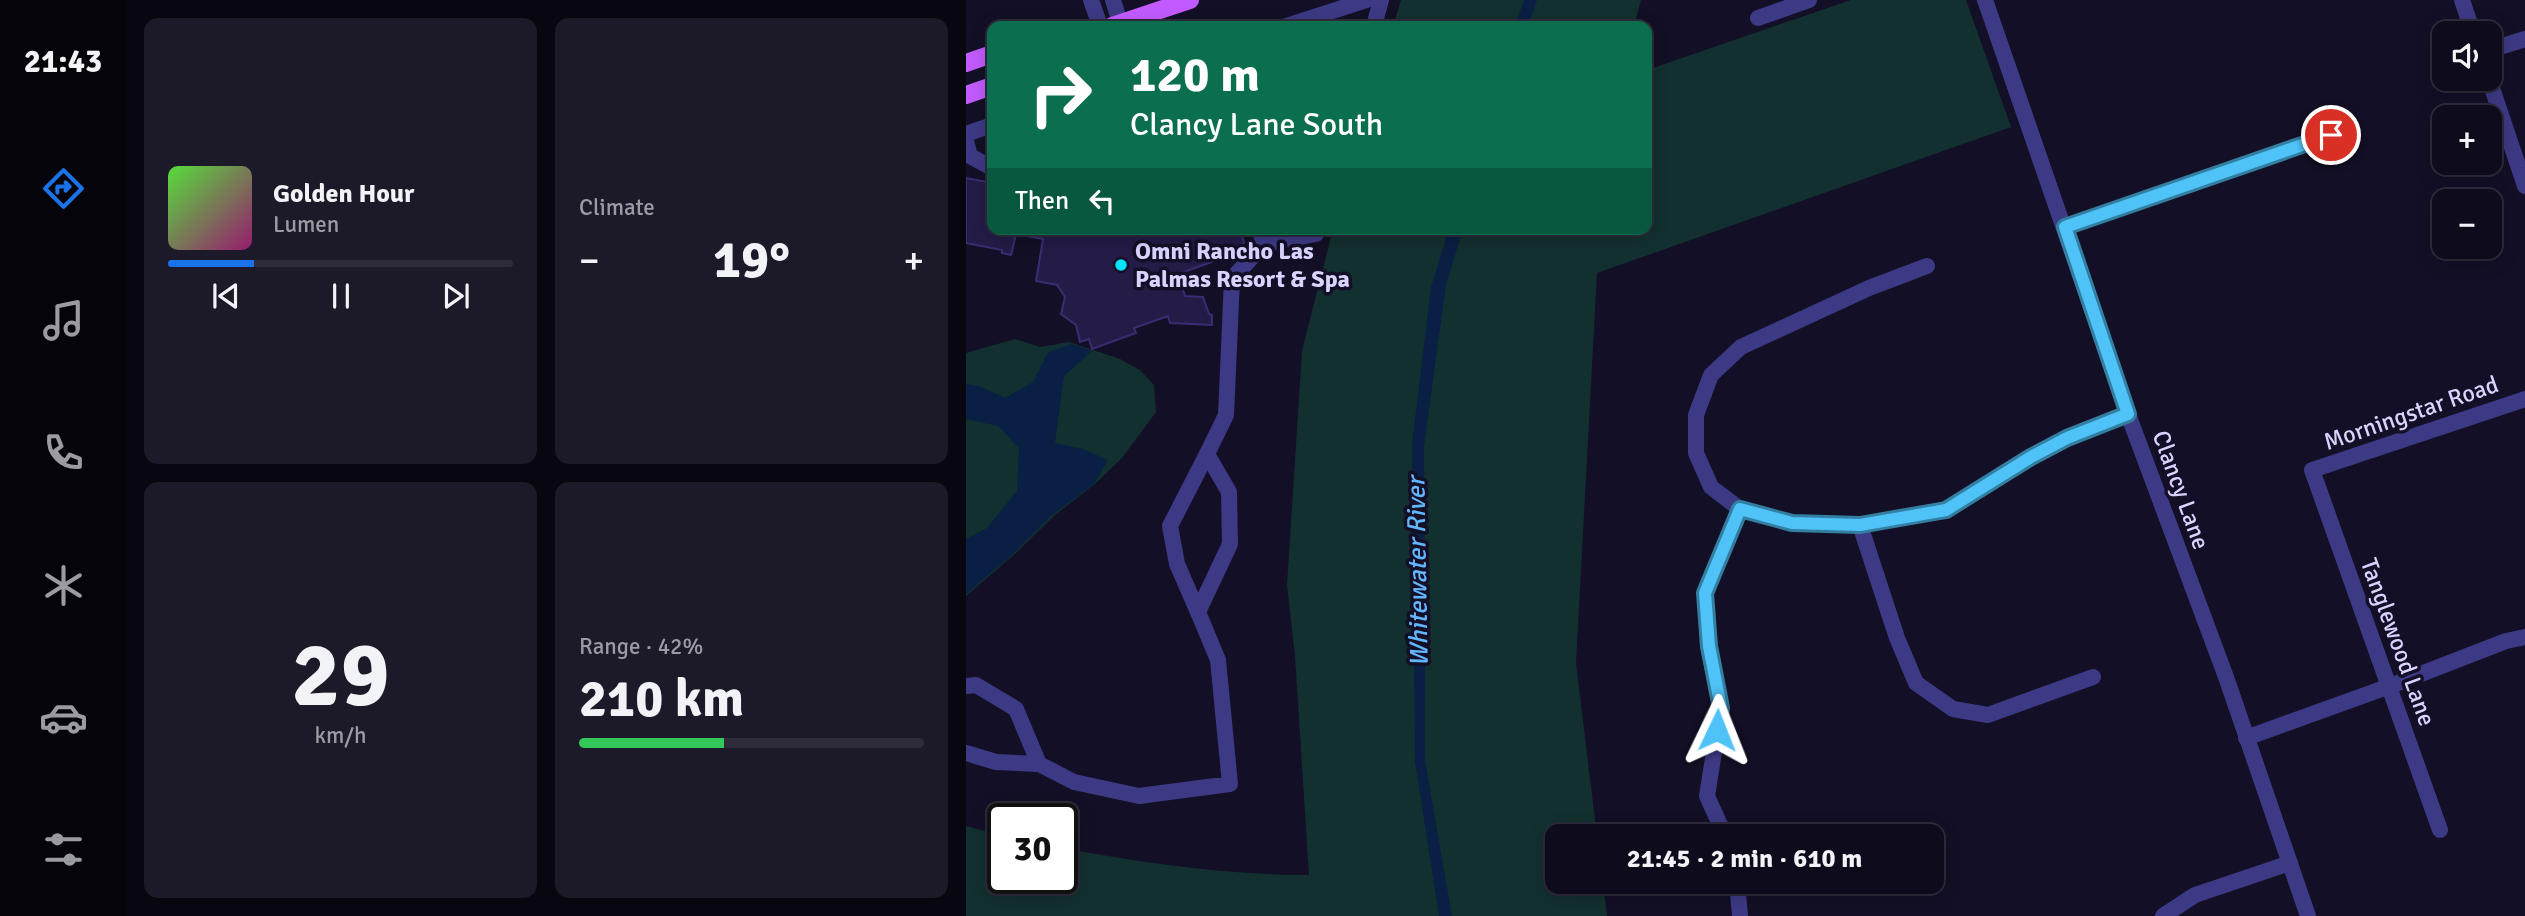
<!DOCTYPE html>
<html lang="en">
<head>
<meta charset="utf-8">
<style>
  :root { --surface:#0e0b1c; --page:#1c1929; --text:#f1f3f6; --muted:#9b9ba3; --line:#2e2b3b; --accent:#1a73e8 }
  body { margin:0; font-family:Signika,sans-serif; background:var(--page); color:var(--text); height:100vh; display:flex; flex-direction:column; font-size:26px; white-space:nowrap }
  * { box-sizing:border-box; margin:0 }
  p { font-size:23px; color:var(--muted) }
  .icon { flex:none; width:38px; height:38px; fill:none; stroke:currentColor; stroke-width:2; stroke-linecap:round; stroke-linejoin:round }
  .map { position:relative; flex:1; overflow:hidden }
  .drawer { display:flex; flex-direction:column; gap:18px; padding:18px; background:#08060f; width:840px }
  .drawer>* { flex:none }
  .banner { position:absolute; left:21px; top:21px; width:665px; height:214px; border-radius:14px; box-shadow:0 4px 18px #0003,0 0 0 2px var(--line); background:#0b6e4f; color:#fff; overflow:hidden }
  .controls { position:absolute; left:1466px; top:21px; display:grid; gap:14px }
  .controls a { display:grid; place-items:center; width:70px; height:70px; border-radius:14px; background:var(--surface); box-shadow:0 4px 18px #0003,0 0 0 2px var(--line); font-size:35px }
  .speed { position:absolute; left:21px; top:803px; display:flex; gap:14px; font-size:35px; font-weight:700; text-align:center }
  .speed>* { display:grid; place-content:center; width:91px; height:91px; border-radius:50%; background:var(--surface); box-shadow:0 4px 18px #0003,0 0 0 2px var(--line); line-height:1 }
  .speed .limit { border:4px solid #111; border-radius:10px; background:#fff; color:#111 }
  .pin { position:absolute; display:grid; place-items:center; width:60px; height:60px; color:#fff; margin:-30px; border:4px solid #fff; border-radius:50%; box-shadow:0 2px 7px #0007 }
  .me { position:absolute; width:77px; margin:-38px; rotate:2deg; stroke-linejoin:round; filter:drop-shadow(0 0 5px #0008) }
  .turn { display:flex; align-items:center; gap:24px; height:147px; padding:0 28px; font-size:32px }
  .turn .icon { width:91px; height:91px; stroke-width:2.5 }
  .turn b { display:block; font-size:49px; line-height:60px }
  .then { display:flex; align-items:center; height:66px; padding:0 28px; background:#0003; gap:14px; font-size:26px }
  .big { font-size:52px; font-weight:700; line-height:1.1 }
  .drawer .widget { flex:1; display:flex; flex-direction:column; justify-content:center; gap:10px; min-width:0; padding:0 24px; border-radius:14px; background:var(--page) }
  .drawer .dial { align-items:center; gap:0 }
  .dial b { font-size:91px; line-height:1 }
  .song { display:flex; align-items:center; gap:21px }
  .cover { width:84px; height:84px; border-radius:10px; background:linear-gradient(135deg,hsl(110 70% 55%),hsl(320 70% 35%)) }
  .played { height:7px; border-radius:4px; background:linear-gradient(90deg,var(--accent) 25%,var(--line) 25%) }
  .keys { display:flex; justify-content:space-around; direction:ltr }
  .heat { display:flex; justify-content:space-between; align-items:center; font-size:38px; direction:ltr }
  .charge { height:10px; border-radius:5px; background:linear-gradient(90deg,#34c759 42%,var(--line) 0) }
  .drawer .tiles { flex:1; display:grid; gap:18px; grid-template-columns:repeat(2,1fr) }
  .trip { position:absolute; left:579px; top:824px; width:399px; height:70px; border-radius:14px; background:var(--surface); box-shadow:0 4px 18px #0003,0 0 0 2px var(--line); font-weight:700; line-height:70px; text-align:center }
  main { display:flex; flex:1; min-height:0 }
  .tab-bar { display:flex; flex-direction:column; width:126px; justify-content:space-around; align-items:center; background:#06040b; color:var(--muted) }
  .tab-bar .icon { width:49px; height:49px }
  .tab-bar .active { color:var(--accent) }
  .tab-bar b { font-size:32px; color:var(--text) }
  .map>svg:first-child { display:block }
</style>
</head>
<body>
<main>
<nav class="tab-bar">
<b>21:43</b>
<svg class="icon active" aria-label="directions" viewBox="0 0 24 24"><path d="M12 3l9 9-9 9-9-9zM9 14v-3h6M13 9l2 2-2 2"/></svg>
<svg class="icon" aria-label="music" viewBox="0 0 24 24"><path d="M9 18V5l10-2v13"/><circle cx="6" cy="18" r="3"/><circle cx="16" cy="16" r="3"/></svg>
<svg class="icon" aria-label="phone" viewBox="0 0 24 24"><path d="M5 4h4l2 5-3 2q2 4 5 5l2-3 5 2v4C11 20 4 13 5 4z"/></svg>
<svg class="icon" aria-label="climate" viewBox="0 0 24 24"><path d="M12 3v18M4 7l16 10M4 17L20 7"/></svg>
<svg class="icon" aria-label="car" viewBox="0 0 24 24"><path d="M5 17H2v-5l4-1 3-4h7l3 4 3 1v5h-3M9 17h6M6 11h13"/><circle cx="7" cy="17" r="2"/><circle cx="17" cy="17" r="2"/></svg>
<svg class="icon" aria-label="filters" viewBox="0 0 24 24"><path d="M4 7h16M4 17h16"/><circle cx="9" cy="7" r="2"/><circle cx="15" cy="17" r="2"/></svg>
</nav>
<section class="drawer">
<div class="tiles">
<div class="widget">
<div class="song"><i class="cover"></i><div><b>Golden Hour</b><p>Lumen</p></div></div>
<div class="played"></div>
<div class="keys"><svg class="icon" aria-label="previous" viewBox="0 0 24 24"><path d="M18 5L8 12l10 7zM5 5v14"/></svg><svg class="icon" aria-label="pause" viewBox="0 0 24 24"><path d="M8 5v14M16 5v14"/></svg><svg class="icon" aria-label="next" viewBox="0 0 24 24"><path d="M6 5l10 7-10 7zM19 5v14"/></svg></div>
</div>
<div class="widget"><p>Climate</p>
<div class="heat"><a>−</a><b class="big">19°</b><a>+</a></div>
</div>
<div class="widget dial"><b>29</b><p>km/h</p></div>
<div class="widget"><p>Range · 42%</p><b class="big">210 km</b><div class="charge"></div></div>
</div>
</section>
<div class="map">
<svg width="1559" height="916" viewBox="0 0 1559 916">
  <rect width="100%" height="100%" fill="#130f26"/>
  <g fill="#12302f">
    <polygon points="435,0 675,0 668,26 427,26"/>
    <path d="M885 0H1000L1045 127 631 273 610 663 631 836H592V882H637L641 916H0V826L37 836V878H96V848C178 863 261 875 343 875L329 656 321 585 336 351 367 229H681V70Z"/>
    <polygon points="49,339 74,347 103,342 154,359 174,370 188,385 190,412 156,458 129,484 89,515 50,553 0,596 0,353"/>
  </g>
  <g fill="#0a1f44">
    <polygon points="558,0 571,0 562,26 549,26"/>
    <polygon points="483,229 497,229 480,285 458,446 459,760 486,916 473,916 449,762 446,444 465,287"/>
    <polygon points="106,344 126,351 98,376 89,443 117,449 142,460 128,484 85,516 46,555 0,594 0,539 21,528 51,491 53,448 32,426 0,419 0,384 13,386 39,398 67,382 82,352"/>
  </g>
  <polygon fill="#241b47" stroke="#3b2d73" stroke-width="2" points="0,178 26,183 26,229 274,229 278,243 261,250 262,256 212,274 219,296 237,297 243,314 246,315 246,325 204,323 202,316 168,328 170,333 126,349 123,339 114,342 110,325 95,314 99,297 91,285 70,281 77,239 50,234 45,255 36,253 36,250 0,243"/>
  <g fill="none" stroke-linecap="round" stroke-linejoin="round">
    <g stroke="#3d3a85" stroke-width="16">
      <polyline points="125,0 134,26"/>
      <polyline points="147,0 155,26"/>
      <polyline points="1019,0 1162,414 1260,677 1342,916"/>
      <polyline points="1496,0 1507,33"/>
      <polyline points="792,18 843,0"/>
      <polyline points="320,26 401,0"/>
      <polyline points="408,26 415,0"/>
      <polyline points="1524,50 1559,39"/>
      <polyline points="1523,79 1559,186"/>
      <polyline points="0,134 26,125"/>
      <polyline points="0,141 4,156 26,168"/>
      <polyline points="1099,227 1365,135"/>
      <polyline points="298,244 350,234 352,229"/>
      <polyline points="961,266 903,288 775,347 745,375 730,415 730,453 745,487 774,509 826,523 894,525 980,510 1065,457 1101,438 1162,414"/>
      <polyline points="894,525 931,638 950,683 987,709 1022,715 1127,677"/>
      <polyline points="232,612 211,564 204,526 241,454"/>
      <polyline points="0,686 10,685 50,709 73,764"/>
      <polyline points="1280,738 1424,686 1540,641 1559,637"/>
      <polyline points="0,753 30,762 73,764 108,782 173,796 264,784 252,660 232,612 264,544 263,492 241,454 260,415 266,279 298,244 293,229"/>
      <polyline points="1474,830 1346,470 1559,399"/>
      <polyline points="759,836 741,796 755,708 742,646 739,593 774,509"/>
      <polyline points="771,882 774,916"/>
      <polyline points="1197,916 1229,895 1324,863"/>
    </g>
    <g stroke="#c25bff" stroke-width="18">
      <polyline points="146,26 224,0"/>
      <polyline points="0,63 26,54"/>
      <polyline points="0,95 26,86"/>
    </g>
  </g>
  <g fill="none" stroke-linecap="round" stroke-linejoin="round">
    <defs>
      <polyline id="route" points="751,730 755,708 743,646 739,593 774,509 826,523 894,525 980,510 1065,457 1101,438 1162,414 1099,227 1365,135"/>
    </defs>
    <use href="#route" stroke="#337fa1" stroke-width="18"/>
    <use href="#route" stroke="#4fc3f7" stroke-width="12"/>
  </g>
  <circle fill="#00e5ff" stroke="#130f26" stroke-width="2.5" cx="155" cy="265" r="7"/>
  <g text-anchor="middle" dominant-baseline="central" stroke-width="7" stroke-linejoin="round" paint-order="stroke">
    <g font-size="24" font-weight="bold" fill="#d9d4ff" stroke="#130f26" text-anchor="start">
      <text x="169" y="251">Omni Rancho Las<tspan x="169" dy="28">Palmas Resort &amp; Spa</tspan></text>
    </g>
    <g font-size="24" fill="#d9d4ff" stroke="#130f26">
      <text transform="translate(1445 413) rotate(-19)">Morningstar Road</text>
      <text transform="translate(1215 490) rotate(70)">Clancy Lane</text>
      <text transform="translate(1432 642) rotate(70)">Tanglewood Lane</text>
    </g>
    <g font-size="26" font-style="italic" fill="#62b6ff" stroke="#130f26">
      <text transform="translate(452 572) rotate(-91)">Whitewater River</text>
    </g>
  </g>
</svg>
<div class="controls">
<a><svg class="icon" aria-label="sound" viewBox="0 0 24 24"><path d="M4 9h4l5-4v14l-5-4H4zM17 9q2 3 0 6"/></svg></a>
<a>+</a>
<a>−</a>
</div>
<div class="speed"><div class="limit">30</div></div>
<div class="pin" style="left:1365px;top:135px;background:#d93025"><svg class="icon" aria-label="arrive" viewBox="0 0 24 24"><path d="M6 21V4h12l-3 4 3 4H6"/></svg></div>
<svg class="me" style="left:751px;top:730px" viewBox="-20 -20 40 40"><path d="M0-17L14 15 0 8-14 15z" fill="#4fc3f7" stroke="#fff" stroke-width="4"/></svg>
<div class="trip">21:45 · 2 min · 610 m</div>
<div class="banner">
<div class="turn"><svg class="icon" aria-label="right" viewBox="0 0 24 24"><path d="M7 20v-9h11M14 6l5 5-5 5"/></svg><div><b>120 m</b>Clancy Lane South</div></div>
<div class="then">Then<svg class="icon" aria-label="left" viewBox="0 0 24 24"><path d="M17 20v-9H6M10 6l-5 5 5 5"/></svg></div>
</div>
</div>
</main>
</body>
</html>
